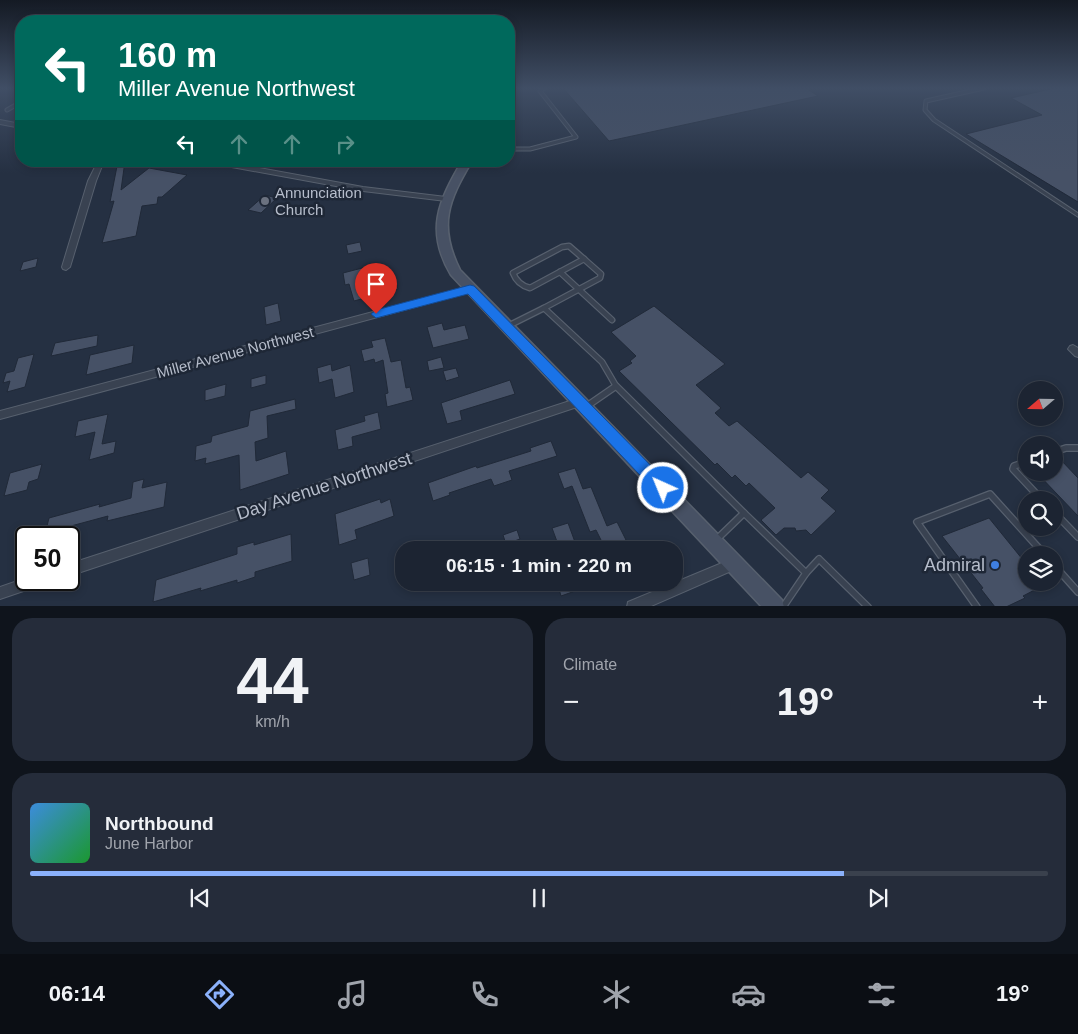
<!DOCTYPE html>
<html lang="en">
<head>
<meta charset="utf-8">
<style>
  :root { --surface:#1c2432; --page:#252c3a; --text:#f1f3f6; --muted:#a0a4ac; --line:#3a414d; --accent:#8bb1fb }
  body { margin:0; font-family:Helvetica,sans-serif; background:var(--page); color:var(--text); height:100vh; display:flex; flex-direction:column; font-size:19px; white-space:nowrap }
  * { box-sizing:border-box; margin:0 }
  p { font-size:16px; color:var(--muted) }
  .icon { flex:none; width:28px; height:28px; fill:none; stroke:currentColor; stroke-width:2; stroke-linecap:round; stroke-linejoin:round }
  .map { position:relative; height:606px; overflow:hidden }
  .details { display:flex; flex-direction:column; gap:12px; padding:12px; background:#0f141c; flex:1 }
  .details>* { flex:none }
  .top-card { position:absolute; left:15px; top:15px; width:500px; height:152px; border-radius:20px; box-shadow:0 2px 8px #0003,0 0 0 1px var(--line); background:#00695c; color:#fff; overflow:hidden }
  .needle { width:32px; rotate:250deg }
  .buttons { position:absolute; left:1018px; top:381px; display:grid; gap:10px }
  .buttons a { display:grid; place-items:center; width:45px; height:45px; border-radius:50%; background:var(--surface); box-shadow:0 2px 8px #0003,0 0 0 1px var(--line); font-size:25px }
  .speed { position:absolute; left:15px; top:526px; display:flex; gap:10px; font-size:25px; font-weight:700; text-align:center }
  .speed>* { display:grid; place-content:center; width:65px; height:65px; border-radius:50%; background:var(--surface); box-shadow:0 2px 8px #0003,0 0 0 1px var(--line); line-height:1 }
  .speed .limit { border:2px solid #111; border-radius:8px; background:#fff; color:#111 }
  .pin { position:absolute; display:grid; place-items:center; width:42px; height:42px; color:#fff; margin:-51px -21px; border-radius:50% 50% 50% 0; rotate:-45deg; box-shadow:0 0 5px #0007 }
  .pin .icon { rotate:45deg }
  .me { position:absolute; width:55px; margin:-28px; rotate:316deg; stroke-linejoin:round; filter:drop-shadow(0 0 4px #0008) }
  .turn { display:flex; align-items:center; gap:18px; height:105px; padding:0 20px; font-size:22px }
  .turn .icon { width:65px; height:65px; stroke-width:2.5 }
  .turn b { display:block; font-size:35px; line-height:42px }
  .lanes { display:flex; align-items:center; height:48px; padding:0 20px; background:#0003; justify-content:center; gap:25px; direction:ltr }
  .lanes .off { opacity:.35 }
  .big { font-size:38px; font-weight:600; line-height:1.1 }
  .details .widget { flex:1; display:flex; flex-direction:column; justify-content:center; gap:8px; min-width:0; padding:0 18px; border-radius:20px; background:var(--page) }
  .details .dial { align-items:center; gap:0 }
  .dial b { font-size:65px; line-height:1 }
  .song { display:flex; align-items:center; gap:15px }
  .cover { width:60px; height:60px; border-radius:8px; background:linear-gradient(135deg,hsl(210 70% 55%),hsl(130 70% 35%)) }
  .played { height:5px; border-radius:2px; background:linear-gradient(90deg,var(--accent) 80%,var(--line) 80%) }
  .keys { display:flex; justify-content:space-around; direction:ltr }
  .heat { display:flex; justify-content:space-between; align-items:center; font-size:28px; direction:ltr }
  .details .tiles { flex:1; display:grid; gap:12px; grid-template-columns:1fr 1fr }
  .widget:last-child { grid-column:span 2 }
  .trip { position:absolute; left:395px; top:541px; width:288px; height:50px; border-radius:20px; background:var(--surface); box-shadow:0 2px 8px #0003,0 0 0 1px var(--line); font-weight:600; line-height:50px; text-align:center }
  .tabs { display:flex; height:80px; justify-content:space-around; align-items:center; background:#0b0e14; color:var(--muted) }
  .tabs .icon { width:35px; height:35px }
  .tabs .active { color:var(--accent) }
  .tabs b { font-size:22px; color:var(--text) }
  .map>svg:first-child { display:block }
</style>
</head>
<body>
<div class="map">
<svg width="1078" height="607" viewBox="0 0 1078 607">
  <rect width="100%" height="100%" fill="#253042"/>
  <g fill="#465166" stroke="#202938">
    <polygon points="563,88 806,88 818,96 609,141"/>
    <polygon points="1055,88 1078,88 1078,202 966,134 1042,115 1011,98"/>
    <polygon points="118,161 125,161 121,190 149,168 187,175 162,197 158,197 157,204 142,206 136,236 102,243 114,201 110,202"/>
    <polygon points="265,195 277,198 261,213 248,210"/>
    <polygon points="360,242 362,251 348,254 346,245"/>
    <polygon points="38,258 36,267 20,271 23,262"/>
    <polygon points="366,267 368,274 374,273 377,282 394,277 398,289 354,301 349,284 345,285 343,273"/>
    <polygon points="278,303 281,321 266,325 264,307"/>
    <polygon points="654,306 725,364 696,385 721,408 715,413 729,426 737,421 801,478 808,472 829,490 821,498 836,511 811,535 806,530 796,531 795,528 784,528 776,535 761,520 775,508 749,483 746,486 735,475 732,478 717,463 715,465 619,371 632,363 630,361 636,356 611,332"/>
    <polygon points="442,323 444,330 465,325 469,339 433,348 427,327"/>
    <polygon points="98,335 97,346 51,356 55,343"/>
    <polygon points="385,338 391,362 401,360 406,388 410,387 413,400 387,407 385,394 388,393 383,360 375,363 374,359 364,362 361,350 373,347 371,341"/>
    <polygon points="134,345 132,363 86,375 90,355"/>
    <polygon points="34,354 25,387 7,392 10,381 3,383 6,373 14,371 18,358"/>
    <polygon points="441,357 444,368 429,371 427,361"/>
    <polygon points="331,364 332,371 350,365 354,392 335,398 332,379 319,383 317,368"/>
    <polygon points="456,368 459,377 446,381 443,371"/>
    <polygon points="266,375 266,384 251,388 251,379"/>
    <polygon points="510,380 515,394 460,411 462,420 447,424 441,403"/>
    <polygon points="226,384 225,396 205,401 205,390"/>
    <polygon points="295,399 296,409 267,416 268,438 255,442 256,461 286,451 289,474 240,490 239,455 205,464 206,458 195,461 196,446 211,442 212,436 248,426 250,411"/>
    <polygon points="378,412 381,429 352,437 353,446 338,450 335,430 365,421 364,416"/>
    <polygon points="108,414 102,444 116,441 114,453 89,460 95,432 75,437 78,421"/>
    <polygon points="551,441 557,456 509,471 512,480 494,486 491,479 449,493 450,495 433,501 428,483 476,466 477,468 531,451 530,448"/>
    <polygon points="1061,460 1078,478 1078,516 1036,472 1054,472 1054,463"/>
    <polygon points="42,464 38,479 29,482 27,490 4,496 10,473"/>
    <polygon points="575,468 583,489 591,487 607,526 617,522 626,540 605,548 596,530 590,532 572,486 564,489 558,473"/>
    <polygon points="144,479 142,488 167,482 164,507 107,521 108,516 71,526 69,532 44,538 49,518 100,504 99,507 131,498 133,482"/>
    <polygon points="380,499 381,503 390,499 394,516 355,530 357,539 339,545 335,514"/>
    <polygon points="989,518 1023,560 1026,559 1026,582 1050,582 1023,596 1025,598 1006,607 995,607 981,589 983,588 942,536"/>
    <polygon points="568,523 575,542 559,547 552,528"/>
    <polygon points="517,530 520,539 506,544 503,535"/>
    <polygon points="291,534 292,561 255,572 255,577 237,583 237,580 200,591 201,588 153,602 156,580 237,554 237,547 254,542 254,545"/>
    <polygon points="368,558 370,575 354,580 351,563"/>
    <polygon points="557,582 595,582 595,584 561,596"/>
  </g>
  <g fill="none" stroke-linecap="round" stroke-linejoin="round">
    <defs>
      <g id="lane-far2">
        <polyline points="984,88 926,101 925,110 934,120 1078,215"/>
        <polyline points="7,110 21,102"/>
        <polyline points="509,149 530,149 576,137 540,91 544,88"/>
      </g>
      <g id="lane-far1">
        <path d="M569 246 584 259 530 288C522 286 516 281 513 273L562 247Z"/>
        <polyline points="560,272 612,320"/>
        <polyline points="544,308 600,278 601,274 584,259"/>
        <polyline points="508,326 544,308 602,362 616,386"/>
      </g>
      <g id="lane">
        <polyline points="587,406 616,386 744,513 717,539"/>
        <polyline points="1054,452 1066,448 1078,448"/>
        <polyline points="1026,462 1014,466 1013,469 1042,500"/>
        <polyline points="1054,512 1078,537"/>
        <polyline points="744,513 806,573"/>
        <polyline points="1054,565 1078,592"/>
        <polyline points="783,607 806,573 819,559 868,607"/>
        <polyline points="977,607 917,522 990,494 1045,555"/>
      </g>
      <g id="street">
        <polygon points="0,120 21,124 21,128 0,124"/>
        <polygon points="98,161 104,161 96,181 70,267 66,270 63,269 62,267 88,181"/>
        <polygon points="207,161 222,161 363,187 446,197 450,199 446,201 363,191 210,163"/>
        <polygon points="471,286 474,287 475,289 474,291 0,419 0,411"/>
        <polygon points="1073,345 1078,348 1078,357 1075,356 1068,349 1070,346"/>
        <polygon points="579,398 583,399 584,402 583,405 69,576 69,564"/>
        <polygon points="734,558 738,560 740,564 738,568 649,607 627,607 628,602"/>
        <polygon points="26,578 26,580 46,580 44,584 0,599 0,587"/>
      </g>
      <path id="secondary" d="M462 161H472C448 201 438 226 460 270L782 600 784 607H762L451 275C425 231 438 202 462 161Z"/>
    </defs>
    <use href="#lane-far2" stroke="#57606e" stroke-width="5"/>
    <use href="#lane-far1" stroke="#57606e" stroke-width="7"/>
    <use href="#lane" stroke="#57606e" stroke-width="8"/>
    <use href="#street" stroke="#57606e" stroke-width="2"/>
    <use href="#secondary" stroke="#57606e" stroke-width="3"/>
    <use href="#lane-far2" stroke="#394251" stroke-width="3"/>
    <use href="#lane-far1" stroke="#394251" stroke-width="4.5"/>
    <use href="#lane" stroke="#394251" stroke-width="5.5"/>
    <use href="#street" fill="#394251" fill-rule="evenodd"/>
    <use href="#secondary" fill="#475164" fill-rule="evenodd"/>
  </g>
  <linearGradient id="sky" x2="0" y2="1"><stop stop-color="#141a24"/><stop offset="0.51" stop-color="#404e65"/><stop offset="1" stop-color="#404e65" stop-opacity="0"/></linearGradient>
  <rect width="1078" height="173" fill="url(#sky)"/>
  <polygon fill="#1a73e8" stroke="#114b97" points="470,285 474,286 668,483 670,488 668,493 663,495 657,493 468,294 376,318 371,314 376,310"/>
  <circle fill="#6b7280" stroke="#1e2736" stroke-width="2" cx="265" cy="201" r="5"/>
  <circle fill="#3f7fe0" stroke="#1e2736" stroke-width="2" cx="995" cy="565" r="5"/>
  <g text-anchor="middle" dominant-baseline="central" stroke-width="5" stroke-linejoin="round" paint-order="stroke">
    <g font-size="15" fill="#b6bdcb" stroke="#1e2736" text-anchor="start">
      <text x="275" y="192">Annunciation<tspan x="275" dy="17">Church</tspan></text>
    </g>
    <g font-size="15" fill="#b6bdcb" stroke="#1e2736">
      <text transform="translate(235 352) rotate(-15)">Miller Avenue Northwest</text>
    </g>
    <g font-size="18" fill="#b6bdcb" stroke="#1e2736">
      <text transform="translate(324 486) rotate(-18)">Day Avenue Northwest</text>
    </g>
    <g font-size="18" fill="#b6bdcb" stroke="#1e2736" text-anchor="end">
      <text x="985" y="565">Admiral</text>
    </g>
  </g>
</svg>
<div class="buttons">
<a><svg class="needle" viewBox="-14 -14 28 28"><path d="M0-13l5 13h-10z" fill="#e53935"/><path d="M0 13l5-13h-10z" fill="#a0a4ac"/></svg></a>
<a><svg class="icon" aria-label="sound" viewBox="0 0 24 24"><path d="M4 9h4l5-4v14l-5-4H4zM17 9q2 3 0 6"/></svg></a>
<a><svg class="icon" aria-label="search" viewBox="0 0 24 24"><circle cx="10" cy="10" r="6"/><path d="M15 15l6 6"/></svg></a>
<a><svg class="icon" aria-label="layers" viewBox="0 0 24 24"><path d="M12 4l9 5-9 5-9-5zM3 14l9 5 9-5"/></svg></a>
</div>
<div class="speed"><div class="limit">50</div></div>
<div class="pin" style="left:376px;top:314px;background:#d93025"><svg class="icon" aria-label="arrive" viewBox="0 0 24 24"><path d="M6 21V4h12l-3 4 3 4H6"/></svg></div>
<svg class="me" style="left:663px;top:488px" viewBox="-20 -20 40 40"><circle r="17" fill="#1a73e8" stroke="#fff" stroke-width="3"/><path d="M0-11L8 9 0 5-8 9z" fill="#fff"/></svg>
<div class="trip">06:15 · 1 min · 220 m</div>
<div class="top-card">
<div class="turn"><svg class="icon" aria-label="left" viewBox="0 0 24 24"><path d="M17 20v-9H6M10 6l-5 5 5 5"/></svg><div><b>160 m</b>Miller Avenue Northwest</div></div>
<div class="lanes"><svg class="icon" aria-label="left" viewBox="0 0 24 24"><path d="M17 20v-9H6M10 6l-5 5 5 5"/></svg><svg class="icon off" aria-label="ahead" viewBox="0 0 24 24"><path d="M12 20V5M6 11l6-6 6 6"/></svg><svg class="icon off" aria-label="ahead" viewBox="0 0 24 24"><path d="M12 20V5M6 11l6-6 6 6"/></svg><svg class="icon off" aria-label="right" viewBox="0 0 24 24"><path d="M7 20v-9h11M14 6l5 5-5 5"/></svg></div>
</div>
</div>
<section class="details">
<div class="tiles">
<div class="widget dial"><b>44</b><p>km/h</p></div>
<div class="widget"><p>Climate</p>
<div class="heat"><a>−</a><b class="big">19°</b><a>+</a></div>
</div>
<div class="widget">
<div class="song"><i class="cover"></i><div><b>Northbound</b><p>June Harbor</p></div></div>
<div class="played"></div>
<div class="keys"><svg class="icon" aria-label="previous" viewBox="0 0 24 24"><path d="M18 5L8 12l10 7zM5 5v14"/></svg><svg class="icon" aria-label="pause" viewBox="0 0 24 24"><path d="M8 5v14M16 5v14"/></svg><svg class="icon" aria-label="next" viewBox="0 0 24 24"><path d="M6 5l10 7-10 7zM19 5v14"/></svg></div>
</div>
</div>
</section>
<nav class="tabs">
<b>06:14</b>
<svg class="icon active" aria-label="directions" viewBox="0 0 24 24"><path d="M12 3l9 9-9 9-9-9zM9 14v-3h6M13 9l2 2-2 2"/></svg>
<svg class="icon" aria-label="music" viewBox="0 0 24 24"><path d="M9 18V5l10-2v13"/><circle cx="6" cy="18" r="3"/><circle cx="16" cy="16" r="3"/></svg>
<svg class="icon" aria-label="phone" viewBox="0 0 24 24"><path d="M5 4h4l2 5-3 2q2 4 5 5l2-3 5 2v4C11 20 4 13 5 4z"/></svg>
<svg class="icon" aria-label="climate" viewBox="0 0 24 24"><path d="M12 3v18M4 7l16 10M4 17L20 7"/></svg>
<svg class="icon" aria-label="car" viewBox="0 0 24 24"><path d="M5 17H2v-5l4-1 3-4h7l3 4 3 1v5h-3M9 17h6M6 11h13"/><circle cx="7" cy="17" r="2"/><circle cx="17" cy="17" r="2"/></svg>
<svg class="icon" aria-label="filters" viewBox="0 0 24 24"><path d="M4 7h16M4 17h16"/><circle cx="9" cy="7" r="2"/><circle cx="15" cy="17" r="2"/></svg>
<b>19°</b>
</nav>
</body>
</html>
